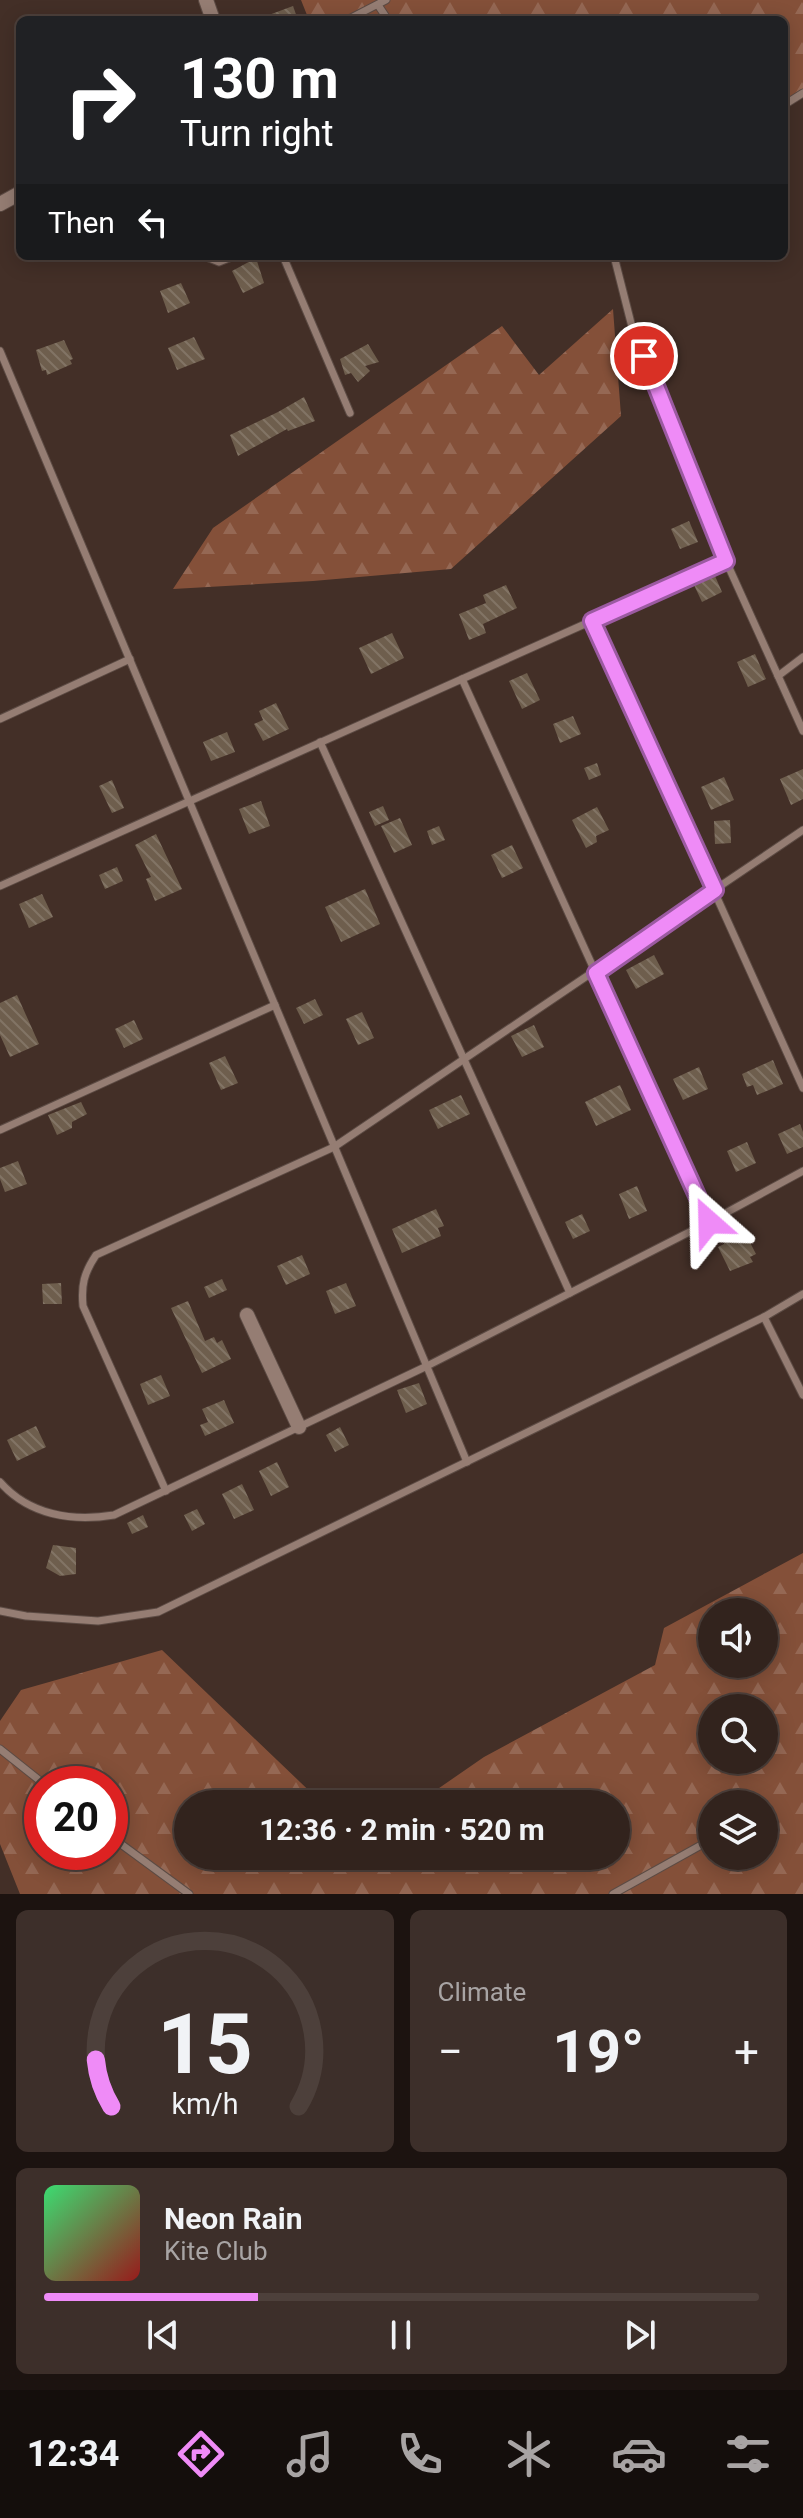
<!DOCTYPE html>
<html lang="en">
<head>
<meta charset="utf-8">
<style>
  :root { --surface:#32231d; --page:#3d2f2a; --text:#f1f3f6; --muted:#a8a4a4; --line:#4d403b; --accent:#ef8bf7 }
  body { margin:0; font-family:Roboto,sans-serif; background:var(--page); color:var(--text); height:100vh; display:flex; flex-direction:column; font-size:30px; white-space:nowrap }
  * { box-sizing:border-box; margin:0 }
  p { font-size:26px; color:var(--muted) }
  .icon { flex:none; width:44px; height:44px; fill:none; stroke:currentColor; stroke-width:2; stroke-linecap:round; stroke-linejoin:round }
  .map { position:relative; height:1894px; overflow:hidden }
  .drawer { display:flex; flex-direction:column; gap:16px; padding:16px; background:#1c1310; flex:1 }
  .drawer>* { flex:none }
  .top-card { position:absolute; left:16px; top:16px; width:772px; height:244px; border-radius:12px; box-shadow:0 4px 20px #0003,0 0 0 2px var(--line); background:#202124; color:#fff; overflow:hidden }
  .buttons { position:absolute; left:698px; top:1598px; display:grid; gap:16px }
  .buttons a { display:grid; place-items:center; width:80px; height:80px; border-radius:50%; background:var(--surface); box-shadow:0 4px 20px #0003,0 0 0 2px var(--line); font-size:40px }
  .speed { position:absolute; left:24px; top:1766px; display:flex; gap:16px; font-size:40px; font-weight:700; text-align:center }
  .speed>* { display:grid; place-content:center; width:104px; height:104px; border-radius:50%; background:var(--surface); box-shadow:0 4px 20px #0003,0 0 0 2px var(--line); line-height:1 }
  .speed .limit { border:12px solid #d22; background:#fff; color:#111 }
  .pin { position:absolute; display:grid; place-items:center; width:68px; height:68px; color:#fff; margin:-34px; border:4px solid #fff; border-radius:50%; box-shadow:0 2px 8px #0007 }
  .me { position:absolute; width:88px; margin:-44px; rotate:335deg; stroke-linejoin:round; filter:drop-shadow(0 0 6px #0008) }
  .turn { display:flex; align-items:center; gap:28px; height:168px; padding:0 32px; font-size:36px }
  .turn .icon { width:104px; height:104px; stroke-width:2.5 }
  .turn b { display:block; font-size:56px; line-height:68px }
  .then { display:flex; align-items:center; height:76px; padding:0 32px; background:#0003; gap:16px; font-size:30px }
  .big { font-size:60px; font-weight:700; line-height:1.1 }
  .drawer .card { flex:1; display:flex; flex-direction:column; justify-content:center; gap:12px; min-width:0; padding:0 28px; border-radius:12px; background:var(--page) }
  .drawer .dial { align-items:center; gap:0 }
  .dial svg { height:208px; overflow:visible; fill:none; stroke:var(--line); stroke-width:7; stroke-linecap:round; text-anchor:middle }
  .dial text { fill:var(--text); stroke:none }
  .song { display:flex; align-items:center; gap:24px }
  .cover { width:96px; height:96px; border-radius:12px; background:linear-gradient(135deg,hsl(140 70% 55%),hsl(0 70% 35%)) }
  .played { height:8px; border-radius:4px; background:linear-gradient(90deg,var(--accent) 30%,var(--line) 30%) }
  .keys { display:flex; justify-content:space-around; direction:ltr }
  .heat { display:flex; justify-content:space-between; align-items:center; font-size:44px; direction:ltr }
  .drawer .tiles { flex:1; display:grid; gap:16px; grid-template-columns:1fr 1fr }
  .card:last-child { grid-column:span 2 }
  .trip { position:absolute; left:174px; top:1790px; width:456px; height:80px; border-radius:40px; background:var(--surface); box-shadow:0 4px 20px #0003,0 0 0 2px var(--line); font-weight:700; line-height:80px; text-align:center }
  .menu { display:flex; height:128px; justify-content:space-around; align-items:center; background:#140e0c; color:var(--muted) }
  .menu .icon { width:56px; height:56px }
  .menu .selected { color:var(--accent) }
  .menu b { font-size:36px; color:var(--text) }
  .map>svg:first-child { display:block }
</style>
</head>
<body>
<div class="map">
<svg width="803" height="1894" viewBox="0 0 803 1894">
  <defs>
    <pattern id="forest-firs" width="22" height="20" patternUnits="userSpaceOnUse" patternTransform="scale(2)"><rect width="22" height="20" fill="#845039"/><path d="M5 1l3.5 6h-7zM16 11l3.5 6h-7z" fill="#956854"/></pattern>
    <pattern id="building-back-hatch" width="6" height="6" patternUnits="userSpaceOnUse" patternTransform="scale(2)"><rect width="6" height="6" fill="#6e5e4d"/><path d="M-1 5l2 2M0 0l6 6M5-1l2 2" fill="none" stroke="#827465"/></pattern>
  </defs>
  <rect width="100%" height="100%" fill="#432f27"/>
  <g fill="url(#forest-firs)" fill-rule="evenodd">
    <polygon points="301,0 803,0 803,92 784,105 784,20 309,20"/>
    <polygon points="613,309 621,416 451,569 313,581 173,589 213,528 502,326 539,375"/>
    <path d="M803 1553V1894H20L0 1844V1721L21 1690 162 1650 323 1804H188V1856H616V1804H416L484 1757 655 1665 664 1628ZM712 1612H764V1664H712ZM712 1708H764V1760H712ZM42 1784H110V1852H42ZM712 1804H764V1856H712Z"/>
  </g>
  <g fill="url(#building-back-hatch)">
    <polygon points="293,6 298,20 258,20 258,19"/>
    <polygon points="256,258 264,283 243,293 232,271"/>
    <polygon points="181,283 190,303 168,313 160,291"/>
    <polygon points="194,337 205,359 177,370 168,348"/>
    <polygon points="64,340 73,359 70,360 72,364 47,375 46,370 42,371 36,350"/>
    <polygon points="368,344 379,362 365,366 370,371 358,382 351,373 345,375 340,359"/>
    <polygon points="304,397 315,421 288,431 287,429 238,456 230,435 278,412"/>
    <polygon points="689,521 698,542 680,549 671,529"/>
    <polygon points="715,576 722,592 702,602 694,585"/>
    <polygon points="506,585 517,608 483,624 486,633 469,640 459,614 486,603 483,595"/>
    <polygon points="392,633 404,658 371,674 359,648"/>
    <polygon points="755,654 766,679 748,687 737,662"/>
    <polygon points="527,673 540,700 522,709 509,681"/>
    <polygon points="276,703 289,729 263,741 254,724 263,720 259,711"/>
    <polygon points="573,716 581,734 560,743 553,724"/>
    <polygon points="227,732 235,752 211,761 203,742"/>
    <polygon points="597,763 601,775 589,780 584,768"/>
    <polygon points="803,769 803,799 791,805 780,779"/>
    <polygon points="724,777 734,800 711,810 701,787"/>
    <polygon points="112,780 124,808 112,813 99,786"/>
    <polygon points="261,801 270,826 249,834 239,809"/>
    <polygon points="383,806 389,820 375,826 369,812"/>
    <polygon points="597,807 609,830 596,836 597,842 586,848 572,820"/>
    <polygon points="400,818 412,845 394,853 381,826"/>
    <polygon points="730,820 731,843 715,844 714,821"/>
    <polygon points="439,826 445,840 432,845 427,831"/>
    <polygon points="156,834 182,889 155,901 146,879 151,877 135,845"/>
    <polygon points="512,845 523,868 502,878 491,855"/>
    <polygon points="117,867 123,881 105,889 99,875"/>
    <polygon points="365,889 380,924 341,942 325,907"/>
    <polygon points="42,894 53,917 29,928 19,904"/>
    <polygon points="654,955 664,974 636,989 626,970"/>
    <polygon points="17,995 39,1044 10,1057 0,1035 0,1003"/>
    <polygon points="315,999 323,1015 304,1024 296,1008"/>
    <polygon points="362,1012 374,1038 358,1045 346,1019"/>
    <polygon points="134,1020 143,1039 124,1048 115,1029"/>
    <polygon points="534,1025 544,1047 522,1057 511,1036"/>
    <polygon points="225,1056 238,1083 221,1090 209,1063"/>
    <polygon points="773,1060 783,1084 757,1095 753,1085 747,1087 742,1074"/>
    <polygon points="699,1067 708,1089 683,1100 673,1079"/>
    <polygon points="620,1085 631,1110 596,1126 585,1102"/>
    <polygon points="461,1095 470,1114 438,1129 429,1110"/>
    <polygon points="81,1102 87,1114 72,1122 72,1128 57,1135 48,1115"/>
    <polygon points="800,1124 803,1132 803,1147 787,1154 778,1134"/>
    <polygon points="747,1142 756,1163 736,1172 727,1151"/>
    <polygon points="18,1161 27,1184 5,1192 0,1179 0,1168"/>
    <polygon points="637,1186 647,1211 629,1219 619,1194"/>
    <polygon points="436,1209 444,1226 438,1228 441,1236 402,1253 392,1229"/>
    <polygon points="582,1214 590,1231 573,1239 565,1222"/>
    <polygon points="744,1231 756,1254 750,1257 753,1262 730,1271 718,1247 724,1244 724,1241"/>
    <polygon points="302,1255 310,1274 286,1285 277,1266"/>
    <polygon points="222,1279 227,1290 209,1298 204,1287"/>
    <polygon points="61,1283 62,1304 43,1304 42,1284"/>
    <polygon points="346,1283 356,1306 335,1314 326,1291"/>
    <polygon points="188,1301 205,1341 214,1337 217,1343 222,1340 231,1359 202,1373 171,1308"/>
    <polygon points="161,1375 170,1396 148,1405 140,1384"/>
    <polygon points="419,1383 427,1404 406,1413 397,1390"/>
    <polygon points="224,1400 234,1423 205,1436 200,1425 208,1422 202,1409"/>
    <polygon points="36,1426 46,1447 17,1461 7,1440"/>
    <polygon points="340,1427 349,1445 335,1452 326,1435"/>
    <polygon points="277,1462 289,1487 271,1496 259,1471"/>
    <polygon points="242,1484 254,1510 234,1519 222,1494"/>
    <polygon points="197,1509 205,1524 192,1531 184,1515"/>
    <polygon points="143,1515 148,1527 132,1534 127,1523"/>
    <polygon points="53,1545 76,1548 76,1574 60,1576 46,1568"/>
  </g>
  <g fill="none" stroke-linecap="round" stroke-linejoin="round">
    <defs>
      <g id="service">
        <polyline points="378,5 388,20"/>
        <polyline points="347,20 386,0"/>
        <polyline points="784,105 803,93"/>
        <polyline points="204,256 219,262 234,256"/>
        <polyline points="283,256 350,413"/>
        <polyline points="614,256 632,327 726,561 803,731"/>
        <polyline points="0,351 467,1462"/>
        <polyline points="592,621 803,1088"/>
        <polyline points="778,676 803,657"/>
        <polyline points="462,679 726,561"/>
        <polyline points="0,719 130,659"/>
        <polyline points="320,742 570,1293"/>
        <path d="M0 886 462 679 709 1222 427 1366 114 1515C72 1522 29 1515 0 1482"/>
        <polyline points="0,1130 275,1005"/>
        <polyline points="709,1222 803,1171"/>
        <polyline points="764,1317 803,1395"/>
        <path d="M166 1491 83 1306C81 1285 84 1273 96 1255L334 1147 803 830"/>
        <polyline points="0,1611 26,1616 98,1621 158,1612 764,1317 803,1294"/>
        <polyline points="0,1749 44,1784"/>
        <polyline points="110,1836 189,1894"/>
        <polyline points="613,1894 712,1839"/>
      </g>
      <g id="minor">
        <polyline points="206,0 213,20"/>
        <polyline points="0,204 20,193"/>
        <polyline points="247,1315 299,1427"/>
      </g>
    </defs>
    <use href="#service" stroke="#5c4b44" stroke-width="9"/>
    <use href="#minor" stroke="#5c4b44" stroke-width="16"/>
    <use href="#service" stroke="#957d73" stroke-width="7"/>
    <use href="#minor" stroke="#957d73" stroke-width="14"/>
  </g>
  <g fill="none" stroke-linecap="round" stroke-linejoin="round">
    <defs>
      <polyline id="route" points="644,356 726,561 592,621 715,890 596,973 709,1222"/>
    </defs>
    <use href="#route" stroke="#9b5aa1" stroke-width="20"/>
    <use href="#route" stroke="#ef8bf7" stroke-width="14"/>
  </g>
</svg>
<div class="buttons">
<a><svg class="icon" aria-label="sound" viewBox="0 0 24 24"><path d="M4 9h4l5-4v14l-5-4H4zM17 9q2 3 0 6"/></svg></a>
<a><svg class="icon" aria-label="search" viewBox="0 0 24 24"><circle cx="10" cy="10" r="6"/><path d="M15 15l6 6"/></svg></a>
<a><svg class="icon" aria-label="layers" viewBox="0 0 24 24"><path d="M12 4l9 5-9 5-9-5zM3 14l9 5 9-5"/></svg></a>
</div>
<div class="speed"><div class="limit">20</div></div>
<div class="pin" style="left:644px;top:356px;background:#d93025"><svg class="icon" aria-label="arrive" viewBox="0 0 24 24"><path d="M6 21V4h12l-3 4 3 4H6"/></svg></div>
<svg class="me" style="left:709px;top:1222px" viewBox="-20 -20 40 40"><path d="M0-17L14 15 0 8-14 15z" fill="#ef8bf7" stroke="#fff" stroke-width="4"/></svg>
<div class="trip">12:36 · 2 min · 520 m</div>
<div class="top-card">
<div class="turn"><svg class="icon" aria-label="right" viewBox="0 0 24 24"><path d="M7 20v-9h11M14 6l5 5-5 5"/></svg><div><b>130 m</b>Turn right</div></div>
<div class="then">Then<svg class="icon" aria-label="left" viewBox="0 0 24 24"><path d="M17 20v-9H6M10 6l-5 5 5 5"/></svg></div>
</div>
</div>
<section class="drawer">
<div class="tiles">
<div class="card dial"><svg viewBox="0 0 100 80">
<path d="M14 69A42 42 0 1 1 86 69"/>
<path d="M14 69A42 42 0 0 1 8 51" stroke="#ef8bf7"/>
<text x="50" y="56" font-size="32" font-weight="700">15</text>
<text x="50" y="72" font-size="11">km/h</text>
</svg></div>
<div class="card"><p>Climate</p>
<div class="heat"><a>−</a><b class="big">19°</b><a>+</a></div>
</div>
<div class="card">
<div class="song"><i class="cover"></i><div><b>Neon Rain</b><p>Kite Club</p></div></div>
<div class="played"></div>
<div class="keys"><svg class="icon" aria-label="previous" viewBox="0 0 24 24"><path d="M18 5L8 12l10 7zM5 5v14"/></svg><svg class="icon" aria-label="pause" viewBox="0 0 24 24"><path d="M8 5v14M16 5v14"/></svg><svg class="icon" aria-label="next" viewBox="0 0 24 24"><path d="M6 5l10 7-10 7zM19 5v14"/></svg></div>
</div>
</div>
</section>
<nav class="menu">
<b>12:34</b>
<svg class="icon selected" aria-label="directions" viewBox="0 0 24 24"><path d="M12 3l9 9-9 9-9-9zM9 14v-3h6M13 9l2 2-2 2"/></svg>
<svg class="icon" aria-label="music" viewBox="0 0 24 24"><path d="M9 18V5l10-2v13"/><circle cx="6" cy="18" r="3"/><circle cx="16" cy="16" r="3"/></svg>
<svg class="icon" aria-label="phone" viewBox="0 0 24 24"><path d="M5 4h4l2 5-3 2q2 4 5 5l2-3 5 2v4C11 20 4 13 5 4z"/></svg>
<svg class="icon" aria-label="climate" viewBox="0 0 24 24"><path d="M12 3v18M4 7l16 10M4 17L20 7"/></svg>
<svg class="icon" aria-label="car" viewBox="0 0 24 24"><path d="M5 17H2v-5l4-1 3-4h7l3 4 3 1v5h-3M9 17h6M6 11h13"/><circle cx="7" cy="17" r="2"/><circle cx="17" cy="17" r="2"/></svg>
<svg class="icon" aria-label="filters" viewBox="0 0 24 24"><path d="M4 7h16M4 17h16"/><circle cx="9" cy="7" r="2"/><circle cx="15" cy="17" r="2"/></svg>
</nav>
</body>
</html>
